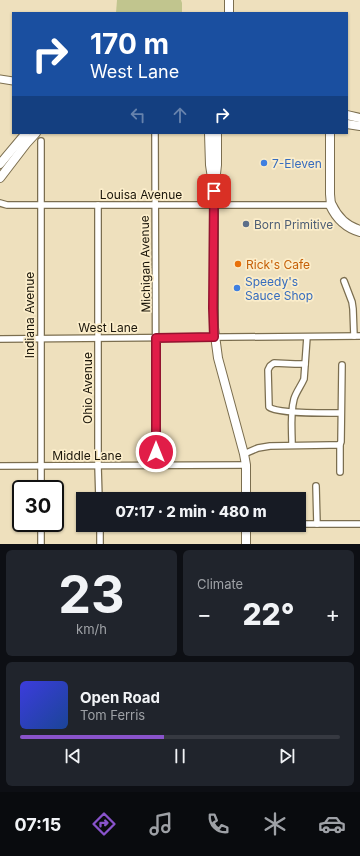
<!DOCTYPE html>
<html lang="en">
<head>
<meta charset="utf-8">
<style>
  :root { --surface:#171b24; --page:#20242c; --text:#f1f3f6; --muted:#9ea1a6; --line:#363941; --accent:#8953cb }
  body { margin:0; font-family:Inter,sans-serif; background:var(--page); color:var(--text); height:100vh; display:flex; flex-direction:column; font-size:15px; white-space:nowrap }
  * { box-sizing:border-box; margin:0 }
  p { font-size:13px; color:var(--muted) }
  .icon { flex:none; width:22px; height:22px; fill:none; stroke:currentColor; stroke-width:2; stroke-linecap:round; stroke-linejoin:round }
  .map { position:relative; height:544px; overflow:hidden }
  .side { display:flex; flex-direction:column; gap:6px; padding:6px; background:#0d0f14; flex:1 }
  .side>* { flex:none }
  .top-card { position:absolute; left:12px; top:12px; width:336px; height:122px; border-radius:0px; box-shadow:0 1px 3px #0004; background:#1a4fa0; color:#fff; overflow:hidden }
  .speed { position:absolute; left:12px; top:480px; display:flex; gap:8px; font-size:20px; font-weight:700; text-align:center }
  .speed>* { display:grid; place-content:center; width:52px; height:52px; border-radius:50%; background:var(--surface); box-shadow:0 1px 3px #0004; line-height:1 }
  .speed .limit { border:2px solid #111; border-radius:6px; background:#fff; color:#111 }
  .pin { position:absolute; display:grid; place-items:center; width:34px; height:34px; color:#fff; margin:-17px; border-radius:8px; box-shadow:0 2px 6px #0006 }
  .me { position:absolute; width:44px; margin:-22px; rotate:0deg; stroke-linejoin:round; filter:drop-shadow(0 0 3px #0008) }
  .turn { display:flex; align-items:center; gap:14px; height:84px; padding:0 12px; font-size:18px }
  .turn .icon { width:52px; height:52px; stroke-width:2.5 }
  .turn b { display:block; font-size:28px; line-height:34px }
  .lanes { display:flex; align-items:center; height:38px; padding:0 12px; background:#0003; justify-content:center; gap:20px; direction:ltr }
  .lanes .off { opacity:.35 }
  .big { font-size:30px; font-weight:800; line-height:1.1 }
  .side .card { flex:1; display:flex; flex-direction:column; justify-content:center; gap:6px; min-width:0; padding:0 14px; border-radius:6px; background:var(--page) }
  .side .dial { align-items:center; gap:0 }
  .dial b { font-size:52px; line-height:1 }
  .song { display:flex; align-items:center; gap:12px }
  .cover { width:48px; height:48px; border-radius:6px; background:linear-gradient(135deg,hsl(240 70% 55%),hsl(220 70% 35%)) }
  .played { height:4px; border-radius:2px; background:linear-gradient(90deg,var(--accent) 45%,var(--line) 45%) }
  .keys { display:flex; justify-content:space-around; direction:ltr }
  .heat { display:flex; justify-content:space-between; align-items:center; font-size:22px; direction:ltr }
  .side .tiles { flex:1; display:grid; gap:6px; grid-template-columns:1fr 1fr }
  .card:last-child { grid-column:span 2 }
  .trip { position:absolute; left:76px; top:492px; width:230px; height:40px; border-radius:0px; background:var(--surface); box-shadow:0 1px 3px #0004; font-weight:800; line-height:40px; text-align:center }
  .menu { display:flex; height:64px; justify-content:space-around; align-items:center; background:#090b0e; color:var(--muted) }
  .menu .icon { width:28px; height:28px }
  .menu .selected { color:var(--accent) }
  .menu b { font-size:18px; color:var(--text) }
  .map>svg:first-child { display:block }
</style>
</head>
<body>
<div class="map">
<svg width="360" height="544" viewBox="0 0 360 544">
  <rect width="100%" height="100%" fill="#eee0bd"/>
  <polygon fill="#c1c58e" points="117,0 181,0 182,3 182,13 116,13"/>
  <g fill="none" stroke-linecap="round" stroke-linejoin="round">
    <defs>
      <g id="minor">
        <polyline points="155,133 156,466"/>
        <polyline points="0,203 7,205 331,205"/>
        <polyline points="98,205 98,466 99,499"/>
        <polyline points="344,281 352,302 353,309 354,336"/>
        <polyline points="0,339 360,336"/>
        <path d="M305 364H295L274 363 270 366 268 370 269 407C277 414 327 413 341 413"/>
        <path d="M292 445C292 430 290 414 294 399 296 392 301 386 304 379L307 337"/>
        <polyline points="244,454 258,448 270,446 330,445 338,445 340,444"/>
        <polyline points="0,466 246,465"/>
        <polyline points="340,472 340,444 341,442 342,365"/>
        <polyline points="316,486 317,524"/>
        <polyline points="41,489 41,141"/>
        <polyline points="41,523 41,544"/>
        <polyline points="299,524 360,524"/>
        <polyline points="100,525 100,544"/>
      </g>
      <polyline id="tertiary" points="0,79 13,81"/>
      <g id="secondary">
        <polyline points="347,115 360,118"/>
        <polyline points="347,124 360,126"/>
        <polyline points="330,133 330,194 331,205"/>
        <polyline points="0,164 26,133"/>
        <polyline points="0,178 26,144 36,133"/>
      </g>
      <g id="primary">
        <polyline points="229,13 229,0"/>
        <polyline points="209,133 210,165 212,178"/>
        <polyline points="217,133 217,165 214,191 214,328 218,358 244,454 246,465 246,499"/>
        <polyline points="246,525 246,544"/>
      </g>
      <path id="motorway" d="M331 205C337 218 346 227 360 231"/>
    </defs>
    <use href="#minor" stroke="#7b6e4f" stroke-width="8"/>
    <use href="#tertiary" stroke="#7b6e4f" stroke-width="9"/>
    <use href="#secondary" stroke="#7b6e4f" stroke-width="10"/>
    <use href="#primary" stroke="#7b6e4f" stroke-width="10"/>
    <use href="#motorway" stroke="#7b6e4f" stroke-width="12"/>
    <use href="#minor" stroke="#fff" stroke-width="5.5"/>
    <use href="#tertiary" stroke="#fff" stroke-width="7"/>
    <use href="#secondary" stroke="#fff" stroke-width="8"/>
    <use href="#primary" stroke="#fff" stroke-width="8"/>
    <use href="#motorway" stroke="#fff" stroke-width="10"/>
  </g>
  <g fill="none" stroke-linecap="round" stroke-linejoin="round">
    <defs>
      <polyline id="route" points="156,452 156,338 214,337 213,308 214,191"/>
    </defs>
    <use href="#route" stroke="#92132f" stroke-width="10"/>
    <use href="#route" stroke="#e11d48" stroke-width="7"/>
  </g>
  <g fill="#3f7fe0" stroke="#fbedca" stroke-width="1.5">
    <circle cx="264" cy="163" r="4"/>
    <circle cx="237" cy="288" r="4"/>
  </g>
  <circle fill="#5c6f8a" stroke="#fbedca" stroke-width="1.5" cx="246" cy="224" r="4"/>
  <circle fill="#e8710a" stroke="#fbedca" stroke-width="1.5" cx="238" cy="264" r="4"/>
  <g text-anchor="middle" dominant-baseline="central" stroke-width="3.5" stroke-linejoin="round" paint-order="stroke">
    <g font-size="12" fill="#366cbe" stroke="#fbedca" text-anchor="start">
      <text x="272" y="163">7-Eleven</text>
      <text x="245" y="281">Speedy's<tspan x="245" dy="14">Sauce Shop</tspan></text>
    </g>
    <g font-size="12" fill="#1a1509" stroke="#fbedca">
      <text x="141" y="194">Louisa Avenue</text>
      <text transform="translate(145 264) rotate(-91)">Michigan Avenue</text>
      <text transform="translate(29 315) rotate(-90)">Indiana Avenue</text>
      <text x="108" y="327">West Lane</text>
      <text transform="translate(87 388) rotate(-90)">Ohio Avenue</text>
      <text x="87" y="455">Middle Lane</text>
    </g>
    <g font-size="12" fill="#4e5e75" stroke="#fbedca" text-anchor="start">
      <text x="254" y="224">Born Primitive</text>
    </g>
    <g font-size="12" fill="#c56008" stroke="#fbedca" text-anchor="start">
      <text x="246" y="264">Rick's Cafe</text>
    </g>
  </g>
</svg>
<div class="speed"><div class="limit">30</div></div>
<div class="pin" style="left:214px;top:191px;background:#d93025"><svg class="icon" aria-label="arrive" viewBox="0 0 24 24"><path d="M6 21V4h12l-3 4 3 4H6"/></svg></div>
<svg class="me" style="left:156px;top:452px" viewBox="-20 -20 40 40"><circle r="17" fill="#e11d48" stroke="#fff" stroke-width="3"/><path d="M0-11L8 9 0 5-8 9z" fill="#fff"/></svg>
<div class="trip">07:17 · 2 min · 480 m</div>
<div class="top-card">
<div class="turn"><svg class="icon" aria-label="right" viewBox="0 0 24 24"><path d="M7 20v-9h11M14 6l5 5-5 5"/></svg><div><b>170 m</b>West Lane</div></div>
<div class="lanes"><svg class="icon off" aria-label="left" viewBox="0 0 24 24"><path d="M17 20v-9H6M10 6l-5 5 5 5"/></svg><svg class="icon off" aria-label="ahead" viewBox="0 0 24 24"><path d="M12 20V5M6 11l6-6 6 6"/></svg><svg class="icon" aria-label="right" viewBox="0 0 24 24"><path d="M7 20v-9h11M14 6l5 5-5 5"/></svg></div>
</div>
</div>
<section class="side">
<div class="tiles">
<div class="card dial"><b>23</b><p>km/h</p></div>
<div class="card"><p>Climate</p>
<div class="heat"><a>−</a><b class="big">22°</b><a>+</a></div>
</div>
<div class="card">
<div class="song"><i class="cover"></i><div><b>Open Road</b><p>Tom Ferris</p></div></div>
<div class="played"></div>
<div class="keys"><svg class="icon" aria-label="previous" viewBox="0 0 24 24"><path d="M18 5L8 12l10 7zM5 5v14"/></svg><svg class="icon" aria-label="pause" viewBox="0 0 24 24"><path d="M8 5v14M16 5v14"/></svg><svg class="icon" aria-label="next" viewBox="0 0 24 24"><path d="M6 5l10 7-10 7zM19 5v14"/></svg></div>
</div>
</div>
</section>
<nav class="menu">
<b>07:15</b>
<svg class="icon selected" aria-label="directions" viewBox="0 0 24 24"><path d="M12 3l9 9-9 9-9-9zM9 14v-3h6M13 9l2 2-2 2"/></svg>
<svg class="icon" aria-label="music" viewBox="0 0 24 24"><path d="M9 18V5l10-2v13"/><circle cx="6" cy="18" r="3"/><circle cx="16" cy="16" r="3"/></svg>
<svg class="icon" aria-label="phone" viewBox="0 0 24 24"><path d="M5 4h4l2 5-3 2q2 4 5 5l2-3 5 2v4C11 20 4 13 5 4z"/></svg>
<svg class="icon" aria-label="climate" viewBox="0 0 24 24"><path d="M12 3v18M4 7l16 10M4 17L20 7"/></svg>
<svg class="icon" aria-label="car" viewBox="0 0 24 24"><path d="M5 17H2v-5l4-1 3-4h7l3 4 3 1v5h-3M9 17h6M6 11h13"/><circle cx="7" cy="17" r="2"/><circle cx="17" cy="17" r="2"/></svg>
</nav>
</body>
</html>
